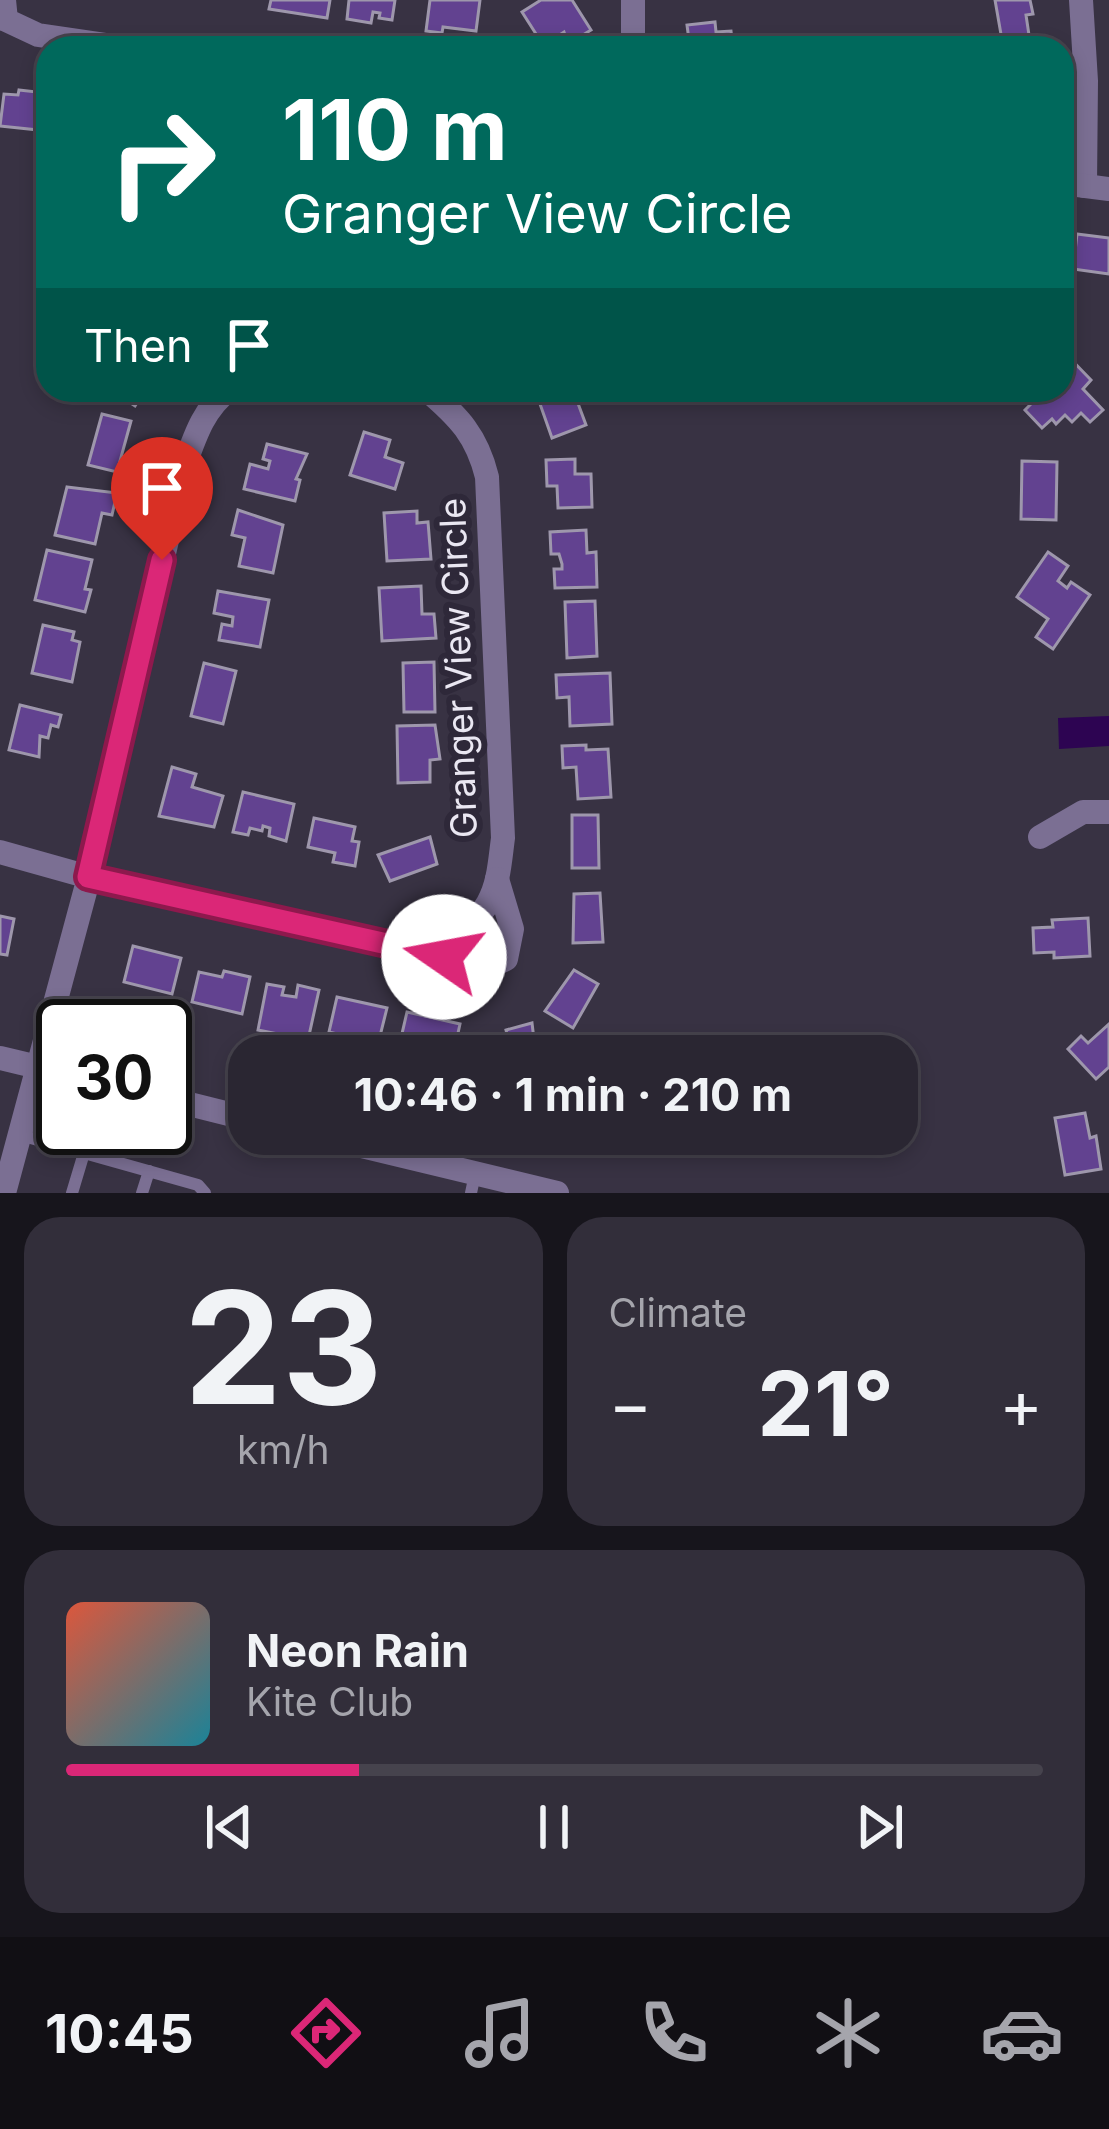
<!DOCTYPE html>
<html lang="en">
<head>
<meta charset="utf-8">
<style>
  :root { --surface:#2a2632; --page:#322e3a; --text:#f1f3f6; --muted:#a5a5ac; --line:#46434d; --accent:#db2777 }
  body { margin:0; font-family:Inter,sans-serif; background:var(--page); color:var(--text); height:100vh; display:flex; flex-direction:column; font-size:45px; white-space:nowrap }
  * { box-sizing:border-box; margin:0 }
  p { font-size:39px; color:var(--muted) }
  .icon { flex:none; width:66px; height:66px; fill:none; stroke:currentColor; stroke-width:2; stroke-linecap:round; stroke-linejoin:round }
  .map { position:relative; height:1193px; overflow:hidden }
  .sheet { display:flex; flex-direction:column; gap:24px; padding:24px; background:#17151c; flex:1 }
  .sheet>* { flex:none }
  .banner { position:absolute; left:36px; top:36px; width:1038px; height:366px; border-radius:36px; box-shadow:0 6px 18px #0003,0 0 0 3px var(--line); background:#00695c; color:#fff; overflow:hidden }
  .speed { position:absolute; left:36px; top:999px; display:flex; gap:24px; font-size:60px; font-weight:700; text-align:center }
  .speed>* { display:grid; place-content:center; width:156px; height:156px; border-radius:50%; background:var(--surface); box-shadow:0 6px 18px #0003,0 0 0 3px var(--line); line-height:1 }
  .speed .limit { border:6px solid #111; border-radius:18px; background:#fff; color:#111 }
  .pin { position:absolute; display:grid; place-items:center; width:102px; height:102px; color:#fff; margin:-123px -51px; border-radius:50% 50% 50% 0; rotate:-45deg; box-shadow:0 0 12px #0007 }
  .pin .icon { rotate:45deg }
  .me { position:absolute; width:132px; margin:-66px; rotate:282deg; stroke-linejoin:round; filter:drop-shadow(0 0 9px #0008) }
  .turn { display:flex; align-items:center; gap:42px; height:252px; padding:0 48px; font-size:54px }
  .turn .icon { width:156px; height:156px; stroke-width:2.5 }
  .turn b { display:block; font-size:84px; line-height:102px }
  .then { display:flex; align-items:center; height:114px; padding:0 48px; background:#0003; gap:24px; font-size:45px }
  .big { font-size:90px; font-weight:700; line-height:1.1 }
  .sheet .tile { flex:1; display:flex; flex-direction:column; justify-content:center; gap:18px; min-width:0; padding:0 42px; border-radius:36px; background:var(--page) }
  .sheet .dial { align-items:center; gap:0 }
  .dial b { font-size:156px; line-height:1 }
  .song { display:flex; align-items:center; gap:36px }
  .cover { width:144px; height:144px; border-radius:18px; background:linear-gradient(135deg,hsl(10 70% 55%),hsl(190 70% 35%)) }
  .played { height:12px; border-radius:6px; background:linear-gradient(90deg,var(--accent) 30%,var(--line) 30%) }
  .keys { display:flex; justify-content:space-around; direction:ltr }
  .heat { display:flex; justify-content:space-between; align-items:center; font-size:66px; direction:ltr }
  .sheet .tiles { flex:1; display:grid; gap:24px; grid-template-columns:1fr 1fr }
  .tile:last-child { grid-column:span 2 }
  .trip { position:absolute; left:228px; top:1035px; width:690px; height:120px; border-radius:36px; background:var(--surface); box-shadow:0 6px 18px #0003,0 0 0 3px var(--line); font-weight:700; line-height:120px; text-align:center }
  .tabs { display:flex; height:192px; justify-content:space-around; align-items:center; background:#110f14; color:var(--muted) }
  .tabs .icon { width:84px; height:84px }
  .tabs .selected { color:var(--accent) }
  .tabs b { font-size:54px; color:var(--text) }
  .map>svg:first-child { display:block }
</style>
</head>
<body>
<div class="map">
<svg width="1109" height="1193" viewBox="0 0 1109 1193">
  <rect width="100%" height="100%" fill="#383243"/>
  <polygon fill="#2d0452" points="1109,716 1109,746 1059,749 1058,718"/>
  <g fill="#624290" stroke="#9e97ac" stroke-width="3">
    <polygon points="271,0 330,0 327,18 269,9"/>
    <polygon points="349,0 395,0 392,20 379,18 380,13 373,12 371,23 347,19"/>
    <polygon points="430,0 480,0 476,31 443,27 442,33 426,31"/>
    <polygon points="541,0 572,0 591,30 568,44 564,32 555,38 559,44 545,48 522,12"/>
    <polygon points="995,0 1030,0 1033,14 1026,15 1029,35 1002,40"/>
    <polygon points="715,22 716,32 731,31 733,48 690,48 687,25"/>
    <polygon points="19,90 37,92 36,100 48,101 48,131 0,126 4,94 18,95"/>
    <polygon points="1077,234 1109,238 1109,274 1073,269"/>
    <polygon points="1062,350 1091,380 1083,389 1103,410 1090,422 1081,413 1072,422 1065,415 1056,424 1052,419 1042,428 1025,410 1045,390 1062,390"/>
    <polygon points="111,390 145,390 135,406"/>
    <polygon points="544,390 573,390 586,425 552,438 540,404 548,401"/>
    <polygon points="102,414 131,421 117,472 88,465"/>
    <polygon points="364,432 390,440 385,457 403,463 395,489 350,475"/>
    <polygon points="267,444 307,454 296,479 300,480 295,501 244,489 250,464 268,469 270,461 263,459"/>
    <polygon points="575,459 575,474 591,474 592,507 558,508 557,486 547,486 546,460"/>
    <polygon points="1022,461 1057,462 1056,520 1021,519"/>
    <polygon points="67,487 117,493 112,515 102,513 95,544 55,535"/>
    <polygon points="238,510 283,525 273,573 239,566 245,538 232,535"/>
    <polygon points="417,511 417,523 428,522 431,559 387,561 384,513"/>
    <polygon points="586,530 587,553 596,552 597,587 555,588 554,569 562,569 562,564 559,554 551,554 550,532"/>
    <polygon points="47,550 92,560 85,589 91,590 85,612 35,600"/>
    <polygon points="1048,552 1068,566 1058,581 1067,588 1071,582 1090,595 1053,649 1036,637 1048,619 1017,597"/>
    <polygon points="421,586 422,614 434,614 436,638 382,641 379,588"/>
    <polygon points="218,591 269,600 260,647 219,640 222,624 232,626 233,617 214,613"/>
    <polygon points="595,601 597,656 567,658 565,602"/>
    <polygon points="43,625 74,632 72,640 80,642 72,682 32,673"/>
    <polygon points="434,662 435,712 404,712 403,663"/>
    <polygon points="204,663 236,671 223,724 191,716"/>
    <polygon points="610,673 612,724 570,726 569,697 557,698 556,675"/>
    <polygon points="20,705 61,715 58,727 51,725 48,738 40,736 39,757 9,750"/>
    <polygon points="435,725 440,759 430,760 430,782 398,783 397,726"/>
    <polygon points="586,745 586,750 608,749 611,797 578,799 576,767 563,768 562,746"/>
    <polygon points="172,767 196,774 192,787 223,796 214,827 159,816"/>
    <polygon points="243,792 294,804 286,841 269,836 270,828 263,826 262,831 250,828 248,835 233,832"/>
    <polygon points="572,815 598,815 599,868 572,868"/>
    <polygon points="314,818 355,827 352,841 359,842 355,866 333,862 335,853 308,847"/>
    <polygon points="430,837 437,864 390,881 378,855"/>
    <polygon points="600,893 603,942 573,943 574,894"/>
    <polygon points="0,916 14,919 7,955 0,954"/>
    <polygon points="1088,918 1090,956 1054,958 1054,952 1034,953 1033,928 1053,927 1052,920"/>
    <polygon points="133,946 181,958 172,994 124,982"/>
    <polygon points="574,970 598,984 573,1028 545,1011"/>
    <polygon points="224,971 250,977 242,1014 192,1002 199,972 222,977"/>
    <polygon points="267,984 284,987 282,995 296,997 298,985 319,990 308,1040 258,1030"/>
    <polygon points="337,997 387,1008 378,1044 329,1032"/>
    <polygon points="407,1012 460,1024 453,1056 398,1051"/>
    <polygon points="532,1023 536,1056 482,1056 480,1046 508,1038 506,1030"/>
    <polygon points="1109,1024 1109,1067 1096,1079 1068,1049 1081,1036 1088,1043"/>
    <polygon points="1085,1113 1090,1138 1096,1136 1101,1169 1065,1175 1055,1118"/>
  </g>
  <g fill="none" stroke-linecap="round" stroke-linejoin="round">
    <g stroke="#7b6f93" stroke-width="12">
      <polyline points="20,1135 198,1185 205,1193"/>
      <polyline points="72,1193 84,1153"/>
      <polyline points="142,1193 149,1171"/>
      <polyline points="471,1193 475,1174"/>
    </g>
    <g stroke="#7b6f93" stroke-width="24">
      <polyline points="4,0 6,20 38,35 127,48"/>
      <polyline points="633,0 633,48"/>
      <polyline points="1081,0 1086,81 1085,186"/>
      <polyline points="1062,183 1109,189"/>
      <path d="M229 390C204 407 194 439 184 467L89 877 396 946C425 943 472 932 488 903 499 884 500 860 503 838L487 477C477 436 459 417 427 390"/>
      <polyline points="1040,837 1083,812 1109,812"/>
      <polyline points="0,852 89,877 4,1193"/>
      <path d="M428 943C451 966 476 975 506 959L512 929 497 879"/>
      <polyline points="0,1058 63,1073"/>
      <polyline points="165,1098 249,1119"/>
      <polyline points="312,1134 557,1193"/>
    </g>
  </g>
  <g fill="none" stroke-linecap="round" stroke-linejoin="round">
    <defs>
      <polyline id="route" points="162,560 88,877 396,946 428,943 444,957"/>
    </defs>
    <use href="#route" stroke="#8e194d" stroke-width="30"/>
    <use href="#route" stroke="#db2777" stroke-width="21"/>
  </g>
  <g text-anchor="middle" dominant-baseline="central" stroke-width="12" stroke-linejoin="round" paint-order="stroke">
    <g font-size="36" fill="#eae7f2" stroke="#2e2839">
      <text transform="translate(458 668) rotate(-92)">Granger View Circle</text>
    </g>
  </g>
</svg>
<div class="speed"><div class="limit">30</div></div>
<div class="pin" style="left:162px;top:560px;background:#d93025"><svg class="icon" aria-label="arrive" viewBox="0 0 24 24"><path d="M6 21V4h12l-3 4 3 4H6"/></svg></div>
<svg class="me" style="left:444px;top:957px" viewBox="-20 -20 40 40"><circle r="19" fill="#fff"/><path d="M0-13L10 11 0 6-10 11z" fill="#db2777"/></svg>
<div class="trip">10:46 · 1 min · 210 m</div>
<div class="banner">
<div class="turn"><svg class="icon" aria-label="right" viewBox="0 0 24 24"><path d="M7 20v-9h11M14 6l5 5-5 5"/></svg><div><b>110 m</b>Granger View Circle</div></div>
<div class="then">Then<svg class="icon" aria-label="arrive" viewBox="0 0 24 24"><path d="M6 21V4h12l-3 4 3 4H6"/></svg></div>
</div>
</div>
<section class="sheet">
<div class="tiles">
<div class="tile dial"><b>23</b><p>km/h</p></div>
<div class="tile"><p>Climate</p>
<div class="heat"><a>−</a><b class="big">21°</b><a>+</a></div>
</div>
<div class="tile">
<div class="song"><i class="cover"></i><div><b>Neon Rain</b><p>Kite Club</p></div></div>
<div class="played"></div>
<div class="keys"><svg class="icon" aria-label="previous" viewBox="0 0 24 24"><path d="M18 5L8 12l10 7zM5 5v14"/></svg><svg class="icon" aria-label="pause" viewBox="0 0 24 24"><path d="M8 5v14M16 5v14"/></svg><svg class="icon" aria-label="next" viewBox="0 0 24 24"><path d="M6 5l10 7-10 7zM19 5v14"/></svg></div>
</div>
</div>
</section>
<nav class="tabs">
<b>10:45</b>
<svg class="icon selected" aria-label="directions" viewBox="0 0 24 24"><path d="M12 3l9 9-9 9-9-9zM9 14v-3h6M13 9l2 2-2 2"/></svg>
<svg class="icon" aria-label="music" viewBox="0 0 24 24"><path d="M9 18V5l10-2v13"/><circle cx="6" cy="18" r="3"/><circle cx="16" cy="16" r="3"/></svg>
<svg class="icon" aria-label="phone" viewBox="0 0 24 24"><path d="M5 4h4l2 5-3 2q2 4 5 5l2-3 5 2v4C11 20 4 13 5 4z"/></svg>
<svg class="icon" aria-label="climate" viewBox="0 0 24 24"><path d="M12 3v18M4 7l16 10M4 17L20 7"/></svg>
<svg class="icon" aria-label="car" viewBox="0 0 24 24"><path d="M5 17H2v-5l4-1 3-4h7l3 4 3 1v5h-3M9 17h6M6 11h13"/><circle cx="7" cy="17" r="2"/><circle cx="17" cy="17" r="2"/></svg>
</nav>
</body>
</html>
